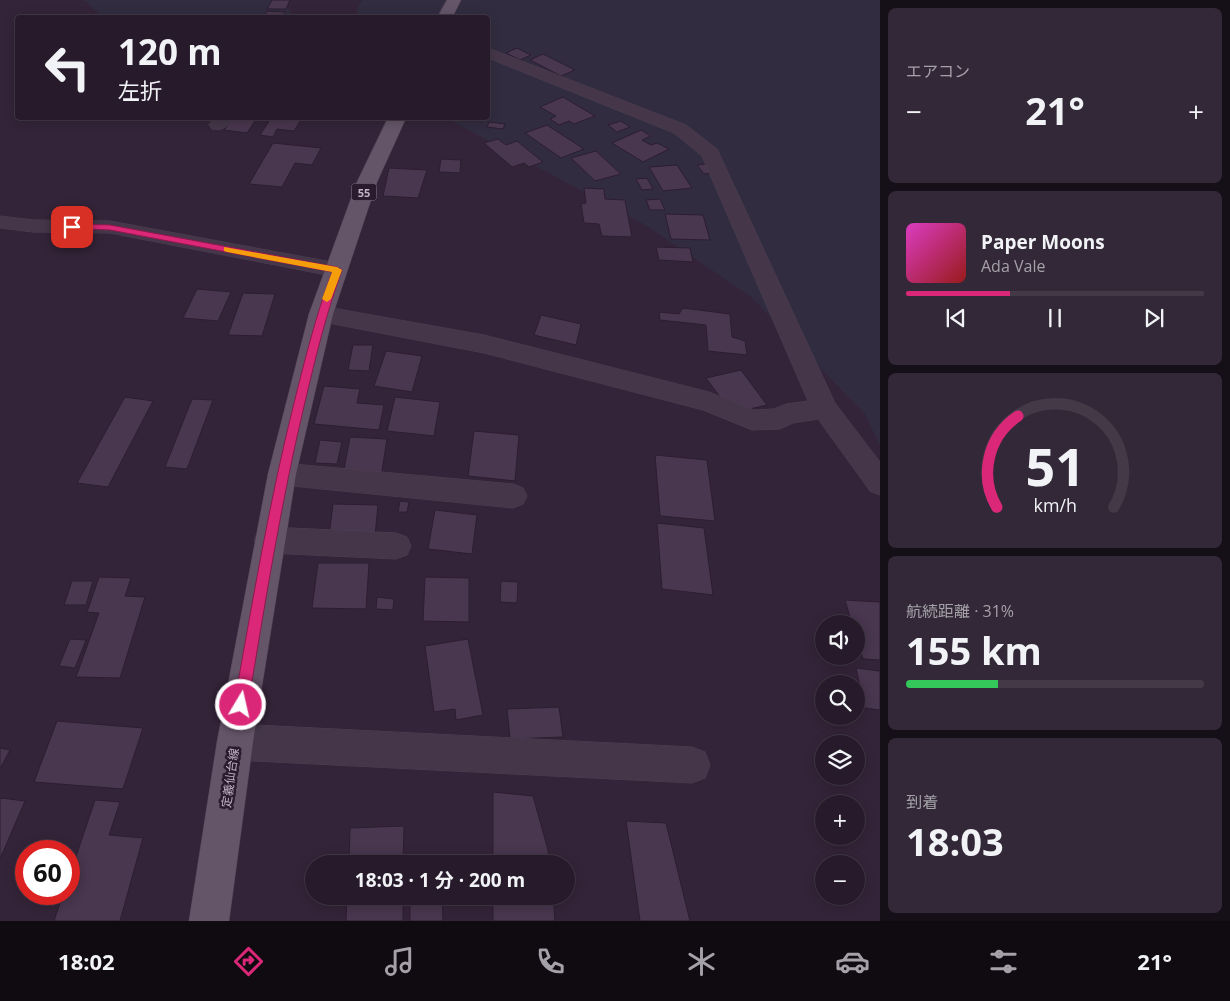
<!DOCTYPE html>
<html lang="ja">
<head>
<meta charset="utf-8">
<style>
  :root { --surface:#271b2b; --page:#332837; --text:#f1f3f6; --muted:#a4a1a9; --line:#433947; --accent:#db2777 }
  body { margin:0; font-family:"Open Sans","Noto Sans JP",sans-serif; background:var(--page); color:var(--text); height:100vh; display:flex; flex-direction:column; font-size:19px; white-space:nowrap }
  * { box-sizing:border-box; margin:0 }
  p { font-size:16px; color:var(--muted) }
  .icon { flex:none; width:28px; height:28px; fill:none; stroke:currentColor; stroke-width:2; stroke-linecap:round; stroke-linejoin:round }
  .map { position:relative; flex:1; overflow:hidden }
  .details { display:flex; flex-direction:column; gap:8px; padding:8px; background:#150f18; width:350px }
  .details>* { flex:none }
  .banner { position:absolute; left:15px; top:15px; width:475px; height:105px; border-radius:5px; box-shadow:0 2px 12px #0003,0 0 0 1px var(--line); background:#271b2b; color:var(--text); overflow:hidden }
  .buttons { position:absolute; left:815px; top:615px; display:grid; gap:10px }
  .buttons a { display:grid; place-items:center; width:50px; height:50px; border-radius:50%; background:var(--surface); box-shadow:0 2px 12px #0003,0 0 0 1px var(--line); font-size:25px }
  .speed { position:absolute; left:15px; top:840px; display:flex; gap:10px; font-size:25px; font-weight:700; text-align:center }
  .speed>* { display:grid; place-content:center; width:65px; height:65px; border-radius:50%; background:var(--surface); box-shadow:0 2px 12px #0003,0 0 0 1px var(--line); line-height:1 }
  .speed .limit { border:8px solid #d22; background:#fff; color:#111 }
  .pin { position:absolute; display:grid; place-items:center; width:42px; height:42px; color:#fff; margin:-21px; border-radius:10px; box-shadow:0 2px 8px #0006 }
  .me { position:absolute; width:55px; margin:-28px; rotate:9deg; stroke-linejoin:round; filter:drop-shadow(0 0 4px #0008) }
  .turn { display:flex; align-items:center; gap:18px; height:105px; padding:0 20px; font-size:22px }
  .turn .icon { width:65px; height:65px; stroke-width:2.5 }
  .turn b { display:block; font-size:35px; line-height:42px }
  .big { font-size:38px; font-weight:700; line-height:1.1 }
  .details .widget { flex:1; display:flex; flex-direction:column; justify-content:center; gap:8px; min-width:0; padding:0 18px; border-radius:8px; background:var(--page) }
  .details .dial { align-items:center; gap:0 }
  .dial svg { height:130px; overflow:visible; fill:none; stroke:var(--line); stroke-width:7; stroke-linecap:round; text-anchor:middle }
  .dial text { fill:var(--text); stroke:none }
  .song { display:flex; align-items:center; gap:15px }
  .cover { width:60px; height:60px; border-radius:8px; background:linear-gradient(135deg,hsl(310 70% 55%),hsl(0 70% 35%)) }
  .played { height:5px; border-radius:2px; background:linear-gradient(90deg,var(--accent) 35%,var(--line) 35%) }
  .keys { display:flex; justify-content:space-around; direction:ltr }
  .heat { display:flex; justify-content:space-between; align-items:center; font-size:28px; direction:ltr }
  .charge { height:8px; border-radius:4px; background:linear-gradient(90deg,#34c759 31%,var(--line) 0) }
  .trip { position:absolute; left:305px; top:855px; width:270px; height:50px; border-radius:25px; background:var(--surface); box-shadow:0 2px 12px #0003,0 0 0 1px var(--line); font-weight:700; line-height:50px; text-align:center }
  .tabs { display:flex; height:80px; justify-content:space-around; align-items:center; background:#100b11; color:var(--muted) }
  .tabs .icon { width:35px; height:35px }
  .tabs .selected { color:var(--accent) }
  .tabs b { font-size:22px; color:var(--text) }
  main { display:flex; flex:1; min-height:0 }
  .map>svg:first-child { display:block }
</style>
</head>
<body>
<main>
<div class="map">
<svg width="880" height="921" viewBox="0 0 880 921">
  <rect width="100%" height="100%" fill="#342439"/>
  <g fill="#322c40">
    <polygon points="80,0 285,0 293,17 102,17 86,1"/>
    <polygon points="362,0 880,0 880,446 865,414 751,297 647,226 446,118 488,118 488,18 357,17 357,9"/>
  </g>
  <g fill="#49364f" stroke="#2c1e30">
    <polygon points="272,0 290,0 286,9 267,9"/>
    <polygon points="267,11 285,12 282,18 263,18"/>
    <polygon points="517,48 531,55 520,60 506,53"/>
    <polygon points="543,54 575,70 561,76 530,60"/>
    <polygon points="563,97 595,116 574,124 569,121 559,125 550,119 556,116 540,107"/>
    <polygon points="233,118 257,118 247,133 224,130"/>
    <polygon points="271,118 302,118 294,131 277,129 273,137 260,135"/>
    <polygon points="621,121 630,127 617,132 608,125"/>
    <polygon points="489,122 505,124 503,129 487,127"/>
    <polygon points="547,125 584,149 561,158 525,133"/>
    <polygon points="641,130 651,136 642,140 651,145 657,143 669,149 643,162 612,143"/>
    <polygon points="498,139 506,145 517,141 543,162 529,167 524,163 512,167 484,143"/>
    <polygon points="273,143 321,148 312,165 295,163 282,187 249,184"/>
    <polygon points="596,151 621,174 595,181 571,158"/>
    <polygon points="441,159 461,160 460,173 439,172"/>
    <polygon points="706,164 713,173 704,174 697,165"/>
    <polygon points="677,165 692,188 663,191 649,167"/>
    <polygon points="389,168 427,170 418,198 383,196"/>
    <polygon points="647,178 653,189 642,190 636,179"/>
    <polygon points="584,188 604,189 605,199 625,200 632,237 602,236 599,224 584,223 581,204 586,203"/>
    <polygon points="660,199 665,210 650,210 646,200"/>
    <polygon points="665,214 703,215 710,240 671,239"/>
    <polygon points="656,247 690,248 693,262 659,260"/>
    <polygon points="197,289 231,292 218,321 183,318"/>
    <polygon points="243,293 275,294 262,336 228,335"/>
    <polygon points="683,308 730,314 732,337 745,341 747,355 708,351 706,325 660,320 659,312 679,314"/>
    <polygon points="541,315 581,324 576,345 534,335"/>
    <polygon points="353,345 373,345 369,371 348,370"/>
    <polygon points="386,351 422,356 412,392 374,386"/>
    <polygon points="741,370 767,405 745,410 723,401 706,378"/>
    <polygon points="324,386 360,389 357,403 384,405 379,430 314,424"/>
    <polygon points="125,397 153,401 108,487 77,483"/>
    <polygon points="395,397 440,402 434,436 387,431"/>
    <polygon points="192,399 213,400 187,469 165,467"/>
    <polygon points="474,431 519,435 515,481 468,476"/>
    <polygon points="350,437 387,439 381,477 343,474"/>
    <polygon points="320,440 342,442 337,464 315,463"/>
    <polygon points="655,455 707,460 715,521 660,516"/>
    <polygon points="400,501 409,502 407,512 398,512"/>
    <polygon points="333,504 378,505 375,536 329,536"/>
    <polygon points="435,510 477,515 472,554 428,549"/>
    <polygon points="657,523 704,528 713,595 662,589"/>
    <polygon points="318,563 369,563 366,609 312,608"/>
    <polygon points="99,577 131,578 125,596 145,597 120,678 76,677 99,613 87,612"/>
    <polygon points="425,577 469,578 469,622 423,621"/>
    <polygon points="72,581 93,581 86,605 64,605"/>
    <polygon points="501,581 518,582 517,603 500,602"/>
    <polygon points="377,597 394,599 393,610 376,609"/>
    <polygon points="845,600 880,602 880,660 863,659 856,637 856,624 852,624"/>
    <polygon points="70,639 86,640 75,668 59,666"/>
    <polygon points="468,639 483,715 456,720 455,709 434,712 425,646"/>
    <polygon points="856,668 880,671 880,710 865,708"/>
    <polygon points="559,707 563,737 510,739 507,709"/>
    <polygon points="57,721 143,728 123,789 34,782"/>
    <polygon points="0,748 10,750 0,769"/>
    <polygon points="493,792 533,796 548,850 550,864 493,864"/>
    <polygon points="1,798 25,801 0,859 0,799"/>
    <polygon points="95,800 120,802 109,835 143,838 120,921 54,921 63,894 69,894 69,877"/>
    <polygon points="626,821 666,823 690,921 640,921"/>
    <polygon points="404,826 403,864 349,864 350,828"/>
    <polygon points="347,896 403,896 403,921 346,921"/>
    <polygon points="410,896 442,896 443,921 410,921"/>
    <polygon points="493,896 553,896 555,921 493,921"/>
  </g>
  <g fill="none" stroke-linecap="round" stroke-linejoin="round">
    <defs>
      <g id="minor">
        <polygon points="488,48 686,125 717,149 835,403 880,462 880,495 870,491 818,419 793,423 780,429 752,430 703,410 484,353 313,320 309,314 313,308 321,306 484,335 709,392 754,410 774,409 786,404 808,401 702,156 674,133 488,58"/>
        <path d="M215 118H233C227 127 223 131 212 129L209 125Z"/>
        <polygon points="0,216 33,220 110,221 337,263 345,265 348,270 345,275 337,277 110,233 33,232 0,228"/>
        <polygon points="282,463 513,484 523,488 527,496 523,504 513,508 282,485 272,482 268,474 272,466"/>
        <polygon points="269,527 396,533 407,537 411,546 407,555 396,559 269,553 258,549 254,540 258,531"/>
        <polygon points="235,724 692,747 705,752 710,765 705,778 692,783 235,760 222,755 217,742 222,729"/>
      </g>
      <g id="primary">
        <polygon points="447,0 461,0 452,18 437,18"/>
        <polygon points="388,118 406,118 377,182 333,314 296,474 253,742 229,921 189,921 217,742 268,474 309,314 357,182"/>
      </g>
    </defs>
    <use href="#minor" stroke="#4e4052" stroke-width="1"/>
    <use href="#primary" stroke="#4e4052" stroke-width="1"/>
    <use href="#minor" fill="#453749" fill-rule="evenodd"/>
    <use href="#primary" fill="#655569" fill-rule="evenodd"/>
  </g>
  <path fill="#db2777" stroke="#8e194d" d="M72 224 110 225 337 267 342 270C326 314 316 356 305 402 281 502 265 604 248 705L246 710 241 713 236 710 234 705C252 604 269 503 294 403 305 359 316 315 332 272L110 230 68 228 67 227Z"/>
  <polygon fill="#f59e0b" points="224,247 337,267 342,270 331,299 327,302 322,299 332,272 227,252 224,251"/>
  <g text-anchor="middle" dominant-baseline="central" stroke-width="5" stroke-linejoin="round" paint-order="stroke">
    <rect fill="#2a1c2e" stroke="#948598" stroke-width="1" x="351.5" y="183.5" width="25" height="17" rx="4"/>
    <g font-size="11" font-weight="bold" fill="#c1b2c5">
      <text x="364" y="192">55</text>
    </g>
    <g font-size="12" fill="#c1b2c5" stroke="#2a1c2e">
      <text transform="translate(230 778) rotate(-82)">定義仙台線</text>
    </g>
  </g>
</svg>
<div class="buttons">
<a><svg class="icon" aria-label="sound" viewBox="0 0 24 24"><path d="M4 9h4l5-4v14l-5-4H4zM17 9q2 3 0 6"/></svg></a>
<a><svg class="icon" aria-label="search" viewBox="0 0 24 24"><circle cx="10" cy="10" r="6"/><path d="M15 15l6 6"/></svg></a>
<a><svg class="icon" aria-label="layers" viewBox="0 0 24 24"><path d="M12 4l9 5-9 5-9-5zM3 14l9 5 9-5"/></svg></a>
<a>+</a>
<a>−</a>
</div>
<div class="speed"><div class="limit">60</div></div>
<div class="pin" style="left:72px;top:227px;background:#d93025"><svg class="icon" aria-label="arrive" viewBox="0 0 24 24"><path d="M6 21V4h12l-3 4 3 4H6"/></svg></div>
<svg class="me" style="left:241px;top:705px" viewBox="-20 -20 40 40"><circle r="17" fill="#db2777" stroke="#fff" stroke-width="3"/><path d="M0-11L8 9 0 5-8 9z" fill="#fff"/></svg>
<div class="trip">18:03 · 1 分 · 200 m</div>
<div class="banner">
<div class="turn"><svg class="icon" aria-label="left" viewBox="0 0 24 24"><path d="M17 20v-9H6M10 6l-5 5 5 5"/></svg><div><b>120 m</b>左折</div></div>
</div>
</div>
<section class="details">
<div class="widget"><p>エアコン</p>
<div class="heat"><a>−</a><b class="big">21°</b><a>+</a></div>
</div>
<div class="widget">
<div class="song"><i class="cover"></i><div><b>Paper Moons</b><p>Ada Vale</p></div></div>
<div class="played"></div>
<div class="keys"><svg class="icon" aria-label="previous" viewBox="0 0 24 24"><path d="M18 5L8 12l10 7zM5 5v14"/></svg><svg class="icon" aria-label="pause" viewBox="0 0 24 24"><path d="M8 5v14M16 5v14"/></svg><svg class="icon" aria-label="next" viewBox="0 0 24 24"><path d="M6 5l10 7-10 7zM19 5v14"/></svg></div>
</div>
<div class="widget dial"><svg viewBox="0 0 100 80">
<path d="M14 69A42 42 0 1 1 86 69"/>
<path d="M14 69A42 42 0 0 1 27 13" stroke="#db2777"/>
<text x="50" y="56" font-size="32" font-weight="700">51</text>
<text x="50" y="72" font-size="11">km/h</text>
</svg></div>
<div class="widget"><p>航続距離 · 31%</p><b class="big">155 km</b><div class="charge"></div></div>
<div class="widget"><p>到着</p><b class="big">18:03</b></div>
</section>
</main>
<nav class="tabs">
<b>18:02</b>
<svg class="icon selected" aria-label="directions" viewBox="0 0 24 24"><path d="M12 3l9 9-9 9-9-9zM9 14v-3h6M13 9l2 2-2 2"/></svg>
<svg class="icon" aria-label="music" viewBox="0 0 24 24"><path d="M9 18V5l10-2v13"/><circle cx="6" cy="18" r="3"/><circle cx="16" cy="16" r="3"/></svg>
<svg class="icon" aria-label="phone" viewBox="0 0 24 24"><path d="M5 4h4l2 5-3 2q2 4 5 5l2-3 5 2v4C11 20 4 13 5 4z"/></svg>
<svg class="icon" aria-label="climate" viewBox="0 0 24 24"><path d="M12 3v18M4 7l16 10M4 17L20 7"/></svg>
<svg class="icon" aria-label="car" viewBox="0 0 24 24"><path d="M5 17H2v-5l4-1 3-4h7l3 4 3 1v5h-3M9 17h6M6 11h13"/><circle cx="7" cy="17" r="2"/><circle cx="17" cy="17" r="2"/></svg>
<svg class="icon" aria-label="filters" viewBox="0 0 24 24"><path d="M4 7h16M4 17h16"/><circle cx="9" cy="7" r="2"/><circle cx="15" cy="17" r="2"/></svg>
<b>21°</b>
</nav>
</body>
</html>
